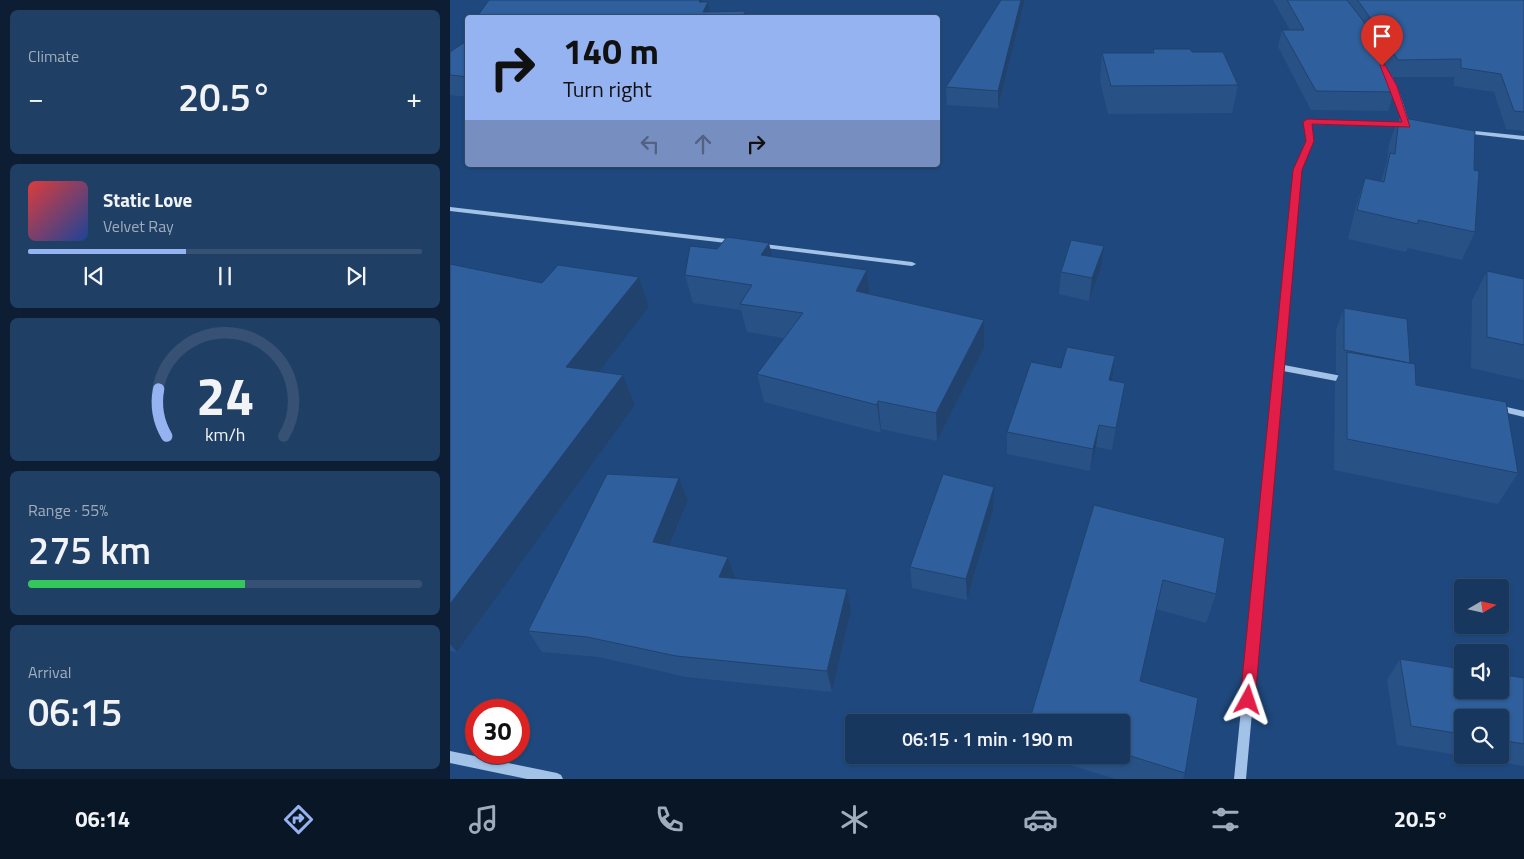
<!DOCTYPE html>
<html lang="en">
<head>
<meta charset="utf-8">
<style>
  :root { --surface:#17375e; --page:#203f64; --text:#f1f3f6; --muted:#9eacbc; --line:#365173; --accent:#95b2f1 }
  body { margin:0; font-family:"Titillium Web",sans-serif; background:var(--page); color:var(--text); height:100vh; display:flex; flex-direction:column; font-size:19px; white-space:nowrap }
  * { box-sizing:border-box; margin:0 }
  p { font-size:16px; color:var(--muted) }
  .icon { flex:none; width:28px; height:28px; fill:none; stroke:currentColor; stroke-width:2; stroke-linecap:round; stroke-linejoin:round }
  .map { position:relative; flex:1; overflow:hidden }
  .panel { display:flex; flex-direction:column; gap:10px; padding:10px; background:#0d1e34; width:450px }
  .panel>* { flex:none }
  .banner { position:absolute; left:15px; top:15px; width:475px; height:152px; border-radius:5px; box-shadow:0 1px 4px #0004,0 0 0 1px var(--line); background:#95b2f1; color:#111; overflow:hidden }
  .needle { width:32px; rotate:81deg }
  .controls { position:absolute; left:1004px; top:579px; display:grid; gap:10px }
  .controls a { display:grid; place-items:center; width:55px; height:55px; border-radius:5px; background:var(--surface); box-shadow:0 1px 4px #0004,0 0 0 1px var(--line); font-size:25px }
  .speed { position:absolute; left:15px; top:699px; display:flex; gap:10px; font-size:25px; font-weight:700; text-align:center }
  .speed>* { display:grid; place-content:center; width:65px; height:65px; border-radius:50%; background:var(--surface); box-shadow:0 1px 4px #0004,0 0 0 1px var(--line); line-height:1 }
  .speed .limit { border:8px solid #d22; background:#fff; color:#111 }
  .pin { position:absolute; display:grid; place-items:center; width:42px; height:42px; color:#fff; margin:-51px -21px; border-radius:50% 50% 50% 0; rotate:-45deg; box-shadow:0 0 5px #0007 }
  .pin .icon { rotate:45deg }
  .me { position:absolute; width:55px; margin:-28px; rotate:5deg; stroke-linejoin:round; filter:drop-shadow(0 0 4px #0008) }
  .turn { display:flex; align-items:center; gap:18px; height:105px; padding:0 15px; font-size:22px }
  .turn .icon { width:65px; height:65px; stroke-width:2.5 }
  .turn b { display:block; font-size:35px; line-height:42px }
  .lanes { display:flex; align-items:center; height:48px; padding:0 15px; background:#0003; justify-content:center; gap:25px; direction:ltr }
  .lanes .off { opacity:.35 }
  .big { font-size:38px; font-weight:600; line-height:1.1 }
  .panel .widget { flex:1; display:flex; flex-direction:column; justify-content:center; gap:8px; min-width:0; padding:0 18px; border-radius:8px; background:var(--page) }
  .panel .dial { align-items:center; gap:0 }
  .dial svg { height:130px; overflow:visible; fill:none; stroke:var(--line); stroke-width:7; stroke-linecap:round; text-anchor:middle }
  .dial text { fill:var(--text); stroke:none }
  .song { display:flex; align-items:center; gap:15px }
  .cover { width:60px; height:60px; border-radius:8px; background:linear-gradient(135deg,hsl(0 70% 55%),hsl(220 70% 35%)) }
  .played { height:5px; border-radius:2px; background:linear-gradient(90deg,var(--accent) 40%,var(--line) 40%) }
  .keys { display:flex; justify-content:space-around; direction:ltr }
  .heat { display:flex; justify-content:space-between; align-items:center; font-size:28px; direction:ltr }
  .charge { height:8px; border-radius:4px; background:linear-gradient(90deg,#34c759 55%,var(--line) 0) }
  .trip { position:absolute; left:395px; top:714px; width:285px; height:50px; border-radius:5px; background:var(--surface); box-shadow:0 1px 4px #0004,0 0 0 1px var(--line); font-weight:600; line-height:50px; text-align:center }
  .menu { display:flex; height:80px; justify-content:space-around; align-items:center; background:#091626; color:var(--muted) }
  .menu .icon { width:35px; height:35px }
  .menu .on { color:var(--accent) }
  .menu b { font-size:22px; color:var(--text) }
  main { display:flex; flex:1; min-height:0 }
  .map>svg:first-child { display:block }
</style>
</head>
<body>
<main>
<section class="panel">
<div class="widget"><p>Climate</p>
<div class="heat"><a>−</a><b class="big">20.5°</b><a>+</a></div>
</div>
<div class="widget">
<div class="song"><i class="cover"></i><div><b>Static Love</b><p>Velvet Ray</p></div></div>
<div class="played"></div>
<div class="keys"><svg class="icon" aria-label="previous" viewBox="0 0 24 24"><path d="M18 5L8 12l10 7zM5 5v14"/></svg><svg class="icon" aria-label="pause" viewBox="0 0 24 24"><path d="M8 5v14M16 5v14"/></svg><svg class="icon" aria-label="next" viewBox="0 0 24 24"><path d="M6 5l10 7-10 7zM19 5v14"/></svg></div>
</div>
<div class="widget dial"><svg viewBox="0 0 100 80">
<path d="M14 69A42 42 0 1 1 86 69"/>
<path d="M14 69A42 42 0 0 1 9 40" stroke="#95b2f1"/>
<text x="50" y="56" font-size="32" font-weight="700">24</text>
<text x="50" y="72" font-size="11">km/h</text>
</svg></div>
<div class="widget"><p>Range · 55%</p><b class="big">275 km</b><div class="charge"></div></div>
<div class="widget"><p>Arrival</p><b class="big">06:15</b></div>
</section>
<div class="map">
<svg width="1074" height="779" viewBox="0 0 1074 779">
  <rect width="100%" height="100%" fill="#1f497e"/>
  <g fill="none" stroke-linecap="round" stroke-linejoin="round">
    <g fill="#a3c2e8" fill-rule="evenodd">
      <path d="M936 70C947 78 955 111 960 125L959 126 860 124 863 141 851 170 834 365 897 377 901 380 897 383 833 371 796 779H784L845 170 857 141 854 122 857 120 953 123 940 86 933 72Z"/>
      <polygon points="1015,130 1074,136 1074,140 1013,133 1013,131"/>
      <polygon points="0,207 285,240 289,242 285,244 0,211"/>
      <polygon points="305,243 462,262 466,264 462,266 308,247 304,245"/>
      <polygon points="1048,405 1074,411 1074,417 1045,410 1044,408"/>
      <polygon points="0,751 107,773 111,775 113,779 77,779 0,763"/>
    </g>
  </g>
  <g fill="#285286" fill-rule="evenodd">
    <polygon points="551,0 575,0 548,108 497,105 496,87"/>
    <polygon points="823,0 1074,0 1074,131 1056,129 1044,92 1004,86 1004,77 942,77 937,69 944,92 938,111 861,110 828,47 832,30 840,30"/>
    <polygon points="18,40 18,97 0,95 0,52"/>
    <polygon points="703,49 742,52 788,85 782,113 658,114 650,81 652,53 702,53"/>
    <polygon points="949,117 1025,232 1012,260 958,248 956,252 898,239 906,206 915,178 931,181 937,162 939,144"/>
    <polygon points="322,257 417,270 420,294 534,348 487,441 431,429 431,433 314,402 307,374 334,338 297,332 291,310 243,303 235,275"/>
    <polygon points="0,264 92,283 189,277 199,307 149,372 173,375 185,405 7,652 0,651"/>
    <polygon points="651,268 639,301 609,294 611,272"/>
    <polygon points="1037,271 1074,279 1074,380 1021,368 1022,301"/>
    <polygon points="894,308 960,363 966,385 1068,473 1048,504 884,470 885,383 889,374 886,373 886,330"/>
    <polygon points="611,368 662,380 675,383 671,405 662,450 646,447 640,471 557,454 557,432"/>
    <polygon points="238,501 220,546 278,557 286,578 397,589 401,610 382,692 236,677 149,657 92,652 78,631"/>
    <polygon points="644,505 766,594 756,623 706,609 690,681 735,773 733,779 665,779 589,755 671,755 671,722"/>
    <polygon points="543,510 517,600 462,588 460,567"/>
    <path d="M950 659 1074 678V766L947 745 937 680ZM1012 718H1050V755H1012Z"/>
  </g>
  <g fill="#21426d">
    <polygon points="250,0 252,0 254,9 258,2 261,18 252,18 249,2"/>
    <polygon points="571,0 575,0 548,108 548,91"/>
    <polygon points="296,11 297,18 291,18"/>
    <polygon points="319,243 325,270 311,255"/>
    <polygon points="654,246 651,268 639,301 642,278"/>
    <polygon points="417,270 420,297 406,291"/>
    <polygon points="189,277 199,307 130,397 116,367"/>
    <polygon points="534,320 534,348 487,441 486,413"/>
    <polygon points="665,356 662,378 656,403 659,380"/>
    <polygon points="173,375 185,405 7,652 0,644 0,604"/>
    <polygon points="675,383 671,405 662,450 666,428"/>
    <polygon points="428,401 431,429 431,433 427,405"/>
    <polygon points="649,425 646,447 640,471 643,449"/>
    <polygon points="229,478 238,501 212,564 203,542"/>
    <polygon points="544,487 543,510 517,600 516,579"/>
    <polygon points="278,557 286,579 269,577"/>
    <polygon points="397,589 401,610 382,692 377,671"/>
  </g>
  <g fill="#2f5f9c" stroke="#21426d">
    <polygon points="39,0 250,0 249,2 258,2 253,12 296,11 291,18 26,18"/>
    <polygon points="551,0 571,0 548,91 496,87"/>
    <polygon points="837,0 897,0 914,22 938,60 933,60 944,92 866,91 832,30 854,30"/>
    <polygon points="907,0 1074,0 1074,112 1064,111 1051,74 1011,68 1011,59 948,60 912,6"/>
    <polygon points="18,40 18,77 0,75 0,52"/>
    <polygon points="703,49 740,49 742,52 773,52 788,85 661,86 652,53 704,53"/>
    <polygon points="949,117 1025,131 1024,170 1029,171 1025,232 968,220 968,224 907,210 915,178 934,182 940,153 945,154"/>
    <polygon points="277,237 319,243 311,255 417,270 406,291 534,320 486,413 428,401 427,405 307,374 353,313 290,304 302,285 235,275 240,246 267,249"/>
    <polygon points="621,240 654,246 642,278 611,272"/>
    <polygon points="0,264 92,283 108,265 189,277 116,367 173,375 0,604"/>
    <polygon points="1037,271 1074,279 1074,345 1037,337"/>
    <polygon points="894,308 957,319 960,363 894,350"/>
    <polygon points="617,347 665,356 659,380 675,383 666,428 649,425 643,449 557,432 581,362 611,368"/>
    <polygon points="897,352 965,364 966,385 1056,402 1068,473 897,439"/>
    <polygon points="157,474 229,478 203,542 278,557 269,577 397,589 377,671 226,656 137,637 78,631"/>
    <polygon points="493,474 544,487 516,579 460,567"/>
    <polygon points="644,505 775,538 766,594 713,580 690,681 748,698 735,773 671,753 671,722 579,722"/>
    <polygon points="950,659 1012,669 1012,690 1050,690 1050,674 1074,678 1074,744 1050,740 1050,718 1012,718 1012,734 961,726"/>
  </g>
  <polygon fill="#e11d48" stroke="#92132f" points="930,65 935,65 947,86 960,127 862,124 864,141 852,170 805,700 803,706 798,708 792,706 790,700 843,170 856,141 853,122 857,119 952,122"/>
</svg>
<div class="controls">
<a><svg class="needle" viewBox="-14 -14 28 28"><path d="M0-13l5 13h-10z" fill="#e53935"/><path d="M0 13l5-13h-10z" fill="#9eacbc"/></svg></a>
<a><svg class="icon" aria-label="sound" viewBox="0 0 24 24"><path d="M4 9h4l5-4v14l-5-4H4zM17 9q2 3 0 6"/></svg></a>
<a><svg class="icon" aria-label="search" viewBox="0 0 24 24"><circle cx="10" cy="10" r="6"/><path d="M15 15l6 6"/></svg></a>
</div>
<div class="speed"><div class="limit">30</div></div>
<div class="pin" style="left:932px;top:66px;background:#d93025"><svg class="icon" aria-label="arrive" viewBox="0 0 24 24"><path d="M6 21V4h12l-3 4 3 4H6"/></svg></div>
<svg class="me" style="left:798px;top:700px" viewBox="-20 -20 40 40"><path d="M0-17L14 15 0 8-14 15z" fill="#e11d48" stroke="#fff" stroke-width="4"/></svg>
<div class="trip">06:15 · 1 min · 190 m</div>
<div class="banner">
<div class="turn"><svg class="icon" aria-label="right" viewBox="0 0 24 24"><path d="M7 20v-9h11M14 6l5 5-5 5"/></svg><div><b>140 m</b>Turn right</div></div>
<div class="lanes"><svg class="icon off" aria-label="left" viewBox="0 0 24 24"><path d="M17 20v-9H6M10 6l-5 5 5 5"/></svg><svg class="icon off" aria-label="ahead" viewBox="0 0 24 24"><path d="M12 20V5M6 11l6-6 6 6"/></svg><svg class="icon" aria-label="right" viewBox="0 0 24 24"><path d="M7 20v-9h11M14 6l5 5-5 5"/></svg></div>
</div>
</div>
</main>
<nav class="menu">
<b>06:14</b>
<svg class="icon on" aria-label="directions" viewBox="0 0 24 24"><path d="M12 3l9 9-9 9-9-9zM9 14v-3h6M13 9l2 2-2 2"/></svg>
<svg class="icon" aria-label="music" viewBox="0 0 24 24"><path d="M9 18V5l10-2v13"/><circle cx="6" cy="18" r="3"/><circle cx="16" cy="16" r="3"/></svg>
<svg class="icon" aria-label="phone" viewBox="0 0 24 24"><path d="M5 4h4l2 5-3 2q2 4 5 5l2-3 5 2v4C11 20 4 13 5 4z"/></svg>
<svg class="icon" aria-label="climate" viewBox="0 0 24 24"><path d="M12 3v18M4 7l16 10M4 17L20 7"/></svg>
<svg class="icon" aria-label="car" viewBox="0 0 24 24"><path d="M5 17H2v-5l4-1 3-4h7l3 4 3 1v5h-3M9 17h6M6 11h13"/><circle cx="7" cy="17" r="2"/><circle cx="17" cy="17" r="2"/></svg>
<svg class="icon" aria-label="filters" viewBox="0 0 24 24"><path d="M4 7h16M4 17h16"/><circle cx="9" cy="7" r="2"/><circle cx="15" cy="17" r="2"/></svg>
<b>20.5°</b>
</nav>
</body>
</html>
